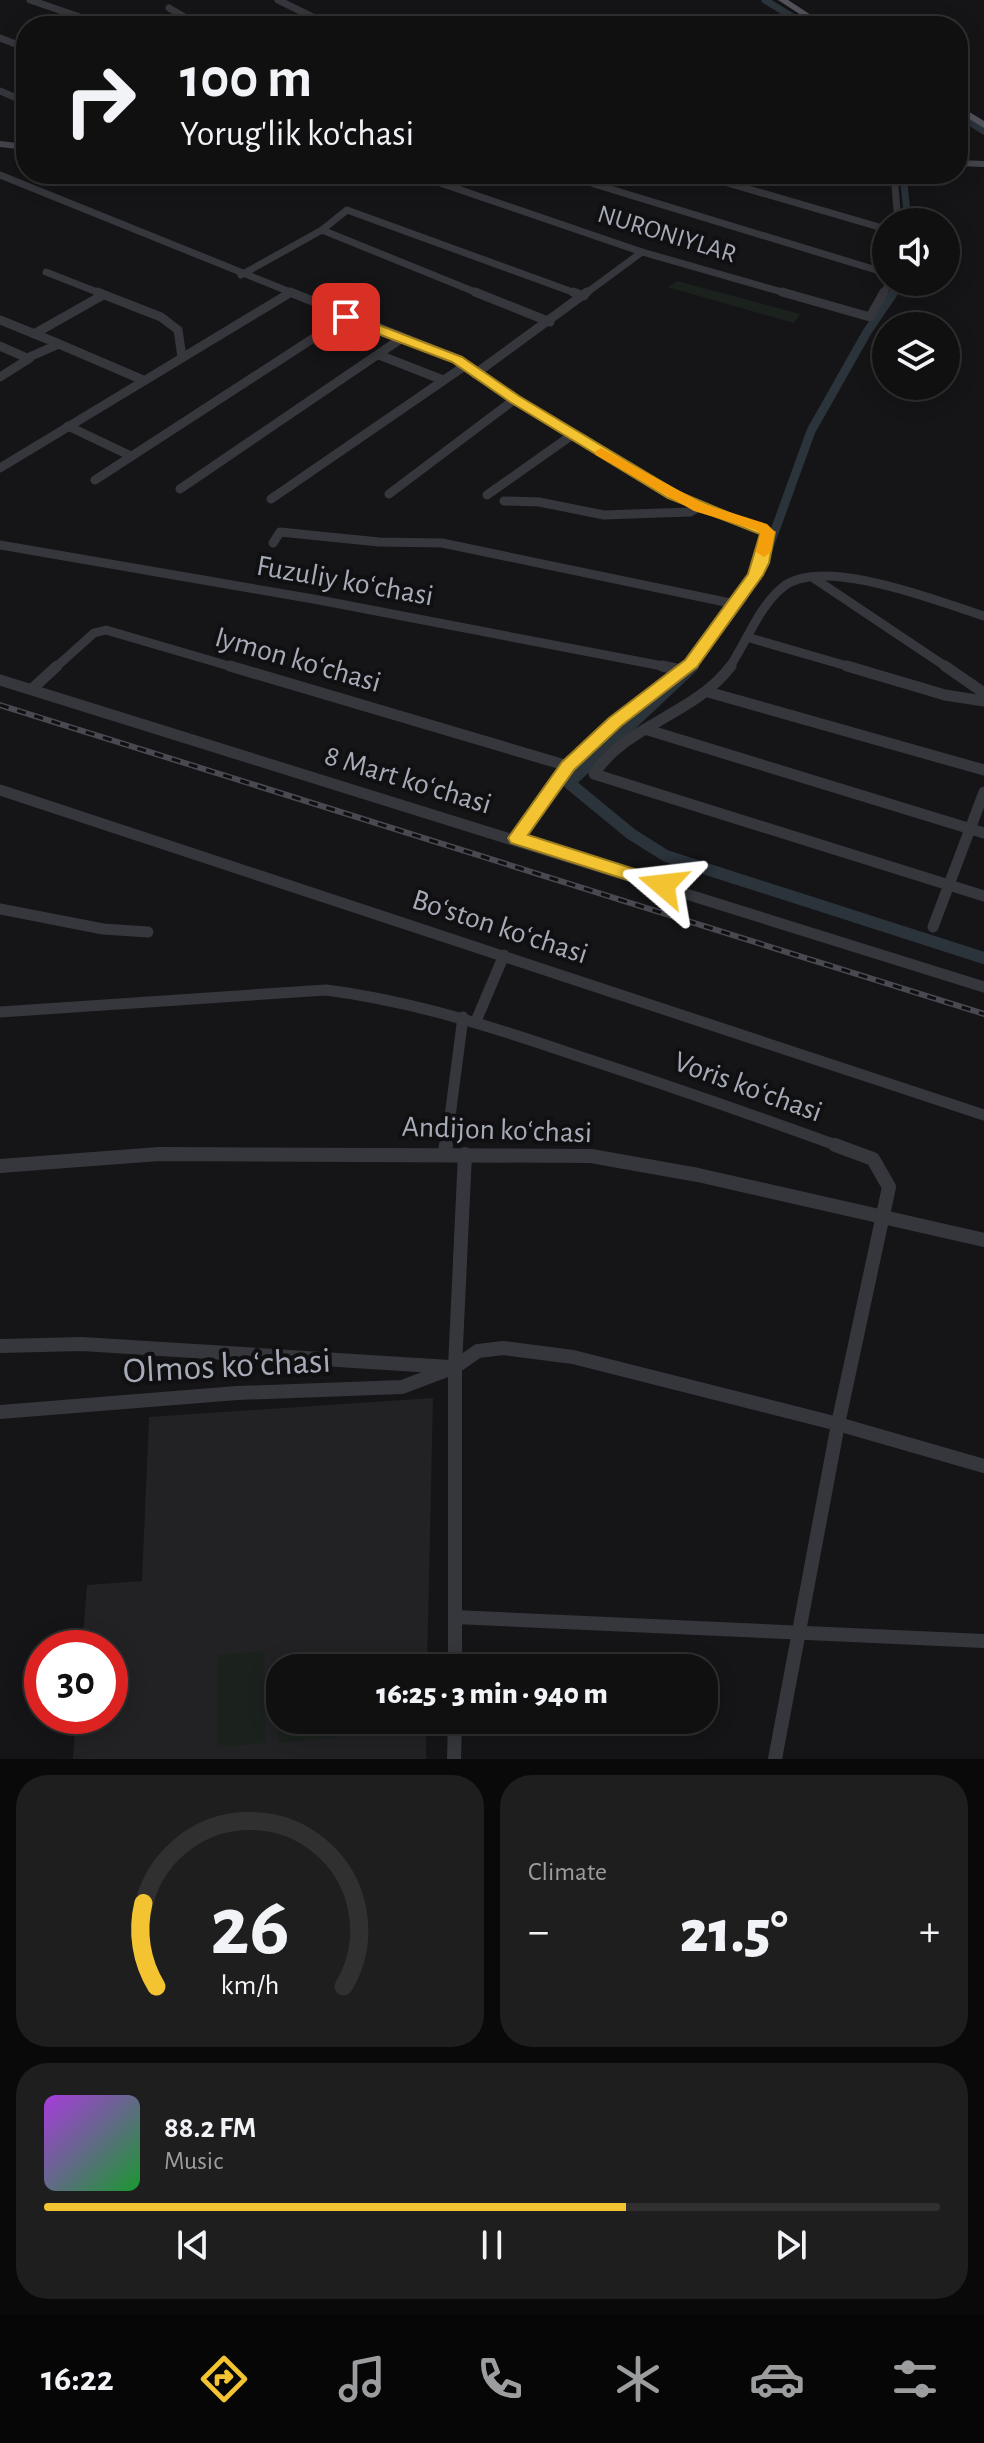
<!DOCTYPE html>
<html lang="en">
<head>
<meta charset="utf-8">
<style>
  :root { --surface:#101011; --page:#1e1e1f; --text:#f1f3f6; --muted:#9c9d9f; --line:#303031; --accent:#f3c331 }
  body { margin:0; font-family:"Alegreya Sans",sans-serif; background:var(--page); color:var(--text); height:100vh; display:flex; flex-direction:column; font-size:30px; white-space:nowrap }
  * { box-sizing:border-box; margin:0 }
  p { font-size:26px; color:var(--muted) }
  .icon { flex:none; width:44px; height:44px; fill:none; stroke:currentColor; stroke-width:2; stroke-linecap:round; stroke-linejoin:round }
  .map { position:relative; height:1759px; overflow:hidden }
  .panel { display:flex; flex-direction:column; gap:16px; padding:16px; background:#090909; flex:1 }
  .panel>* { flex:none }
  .hud { position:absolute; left:16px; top:16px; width:952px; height:168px; border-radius:32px; box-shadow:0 4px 20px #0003,0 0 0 2px var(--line); background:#101011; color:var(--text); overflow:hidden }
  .controls { position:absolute; left:872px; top:208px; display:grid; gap:16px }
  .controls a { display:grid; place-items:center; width:88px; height:88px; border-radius:50%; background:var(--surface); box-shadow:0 4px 20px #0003,0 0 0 2px var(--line); font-size:40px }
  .speed { position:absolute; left:24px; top:1630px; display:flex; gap:16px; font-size:40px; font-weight:700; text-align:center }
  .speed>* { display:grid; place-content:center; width:104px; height:104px; border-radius:50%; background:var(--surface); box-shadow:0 4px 20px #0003,0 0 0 2px var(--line); line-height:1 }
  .speed .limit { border:12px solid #d22; background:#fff; color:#111 }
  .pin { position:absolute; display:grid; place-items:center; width:68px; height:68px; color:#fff; margin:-34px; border-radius:16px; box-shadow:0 4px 12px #0006 }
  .me { position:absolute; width:88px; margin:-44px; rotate:287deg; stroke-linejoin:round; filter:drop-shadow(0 0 6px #0008) }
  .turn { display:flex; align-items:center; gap:28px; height:168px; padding:0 32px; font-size:36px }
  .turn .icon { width:104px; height:104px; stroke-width:2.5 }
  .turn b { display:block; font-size:56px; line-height:68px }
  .big { font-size:60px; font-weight:800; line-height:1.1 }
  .panel .card { flex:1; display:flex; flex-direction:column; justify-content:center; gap:12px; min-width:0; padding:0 28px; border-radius:32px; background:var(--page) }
  .panel .dial { align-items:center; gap:0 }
  .dial svg { height:208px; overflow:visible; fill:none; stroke:var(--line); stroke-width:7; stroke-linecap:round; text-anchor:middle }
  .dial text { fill:var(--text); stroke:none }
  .song { display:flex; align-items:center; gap:24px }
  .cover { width:96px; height:96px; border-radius:12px; background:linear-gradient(135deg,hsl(280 70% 55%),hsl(130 70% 35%)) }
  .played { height:8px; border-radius:4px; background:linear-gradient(90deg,var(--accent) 65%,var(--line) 65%) }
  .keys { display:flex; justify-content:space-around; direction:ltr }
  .heat { display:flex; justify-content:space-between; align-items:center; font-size:44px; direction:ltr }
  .panel .tiles { flex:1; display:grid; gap:16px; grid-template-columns:1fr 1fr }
  .card:last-child { grid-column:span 2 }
  .trip { position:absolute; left:266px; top:1654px; width:452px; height:80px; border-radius:32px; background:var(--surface); box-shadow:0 4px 20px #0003,0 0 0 2px var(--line); font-weight:800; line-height:80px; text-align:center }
  .menu { display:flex; height:128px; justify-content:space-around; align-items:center; background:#060607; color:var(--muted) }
  .menu .icon { width:56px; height:56px }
  .menu .active { color:var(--accent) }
  .menu b { font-size:36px; color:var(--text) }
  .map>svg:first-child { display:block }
</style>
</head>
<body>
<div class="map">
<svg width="984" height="1759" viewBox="0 0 984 1759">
  <rect width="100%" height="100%" fill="#151517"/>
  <polygon fill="#222124" points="433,1398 427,1668 280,1668 280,1720 426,1720 426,1759 73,1759 76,1716 110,1716 110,1648 82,1648 87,1585 142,1581 149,1417"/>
  <g fill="#1b221d">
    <polygon points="677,281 800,314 794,323 668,287"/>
    <polygon points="264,1651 265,1743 217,1747 218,1655"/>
    <polygon points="277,1707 280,1707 280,1720 342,1720 343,1736 278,1743"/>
  </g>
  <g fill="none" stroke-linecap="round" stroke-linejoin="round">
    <g stroke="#2b333b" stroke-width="7">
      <polyline points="765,0 807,26"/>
      <polyline points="958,115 984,131"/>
      <polyline points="903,174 908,222"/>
      <polyline points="893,294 901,282"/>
    </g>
    <g stroke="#2b333b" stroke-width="9">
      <polyline points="765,558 811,431 867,332 894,292"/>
      <polyline points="690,668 743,598"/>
    </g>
    <polyline stroke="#2b333b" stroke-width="12" points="693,666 569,783 631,834 666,856 984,958"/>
    <g stroke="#36373c" stroke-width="7">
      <polyline points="30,0 106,26"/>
      <polyline points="278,0 331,26"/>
      <polyline points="169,8 200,26"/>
      <polyline points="287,26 306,16"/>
      <polyline points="0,38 26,48"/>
      <polyline points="0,91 26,102"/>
      <polyline points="414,174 642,252 789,294"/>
      <polyline points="579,174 594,184 886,273"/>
      <polyline points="712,174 714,179 886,229"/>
      <polyline points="894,174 898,222"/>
      <polyline points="0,175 295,294"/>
      <polyline points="322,230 480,294"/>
      <polyline points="46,272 102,294"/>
      <polyline points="241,275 322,230 347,210 578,294"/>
      <polyline points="585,294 642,252"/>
      <polyline points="883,294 890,282"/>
    </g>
    <g stroke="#36373c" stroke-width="9">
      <polyline points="97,292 161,317 178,330 182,357"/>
      <polyline points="290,292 457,359 515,399 674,495 768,532 762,563 755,575 684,668"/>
      <polyline points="475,292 550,322"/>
      <polyline points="573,292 584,296"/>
      <polyline points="782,292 870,317 884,292"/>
      <polyline points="0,320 57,343"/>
      <polyline points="34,334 103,295"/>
      <polyline points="0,346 27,358 59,344 143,380"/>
      <polyline points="379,355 443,380"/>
      <polyline points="475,374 587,292"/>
      <polyline points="0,377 30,358"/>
      <polyline points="68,426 131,456"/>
      <polyline points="0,468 288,294"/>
      <polyline points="95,480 346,317"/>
      <polyline points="180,489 402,338"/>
      <polyline points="389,494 515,399"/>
      <polyline points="487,495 572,435"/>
      <polyline points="271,499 466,365"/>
      <polyline points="504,501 539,502 604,515 690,512 699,507"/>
      <polyline points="273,543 280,532 379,542 442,543 735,604"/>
      <polyline points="0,545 319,600 673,668"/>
      <polyline points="812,577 948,668"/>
      <polyline points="750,638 854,668"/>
      <polyline points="55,668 94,633 106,630 236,668"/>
      <path d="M729 668C746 643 759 606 783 587 823 555 940 602 984 616"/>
    </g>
    <g stroke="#36373c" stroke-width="11">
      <polyline points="230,666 568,766"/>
      <polyline points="662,666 681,670"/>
      <path d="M731 666C694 715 627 724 594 774L984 896"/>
      <polyline points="847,666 945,695 984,701"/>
      <polyline points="945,666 984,693"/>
      <polyline points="0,680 984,987"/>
      <polyline points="32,689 57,666"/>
      <polyline points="708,692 984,770"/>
      <polyline points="648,730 984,833"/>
      <polyline points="0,790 984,1115"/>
      <polyline points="517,838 568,766 615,722 687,666"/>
      <polyline points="0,909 103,929 148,932"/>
      <polyline points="933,927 984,792"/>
      <path d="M0 1012 326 990C412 1001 493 1027 575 1055 664 1084 753 1115 841 1147"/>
      <polyline points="476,1021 504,955"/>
      <polyline points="446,1147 463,1017"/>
    </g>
    <g stroke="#36373c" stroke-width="14">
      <polyline points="445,1153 446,1145"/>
      <polyline points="0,1166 159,1154 591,1156 698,1175 984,1240"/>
      <polyline points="0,1346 82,1344 450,1367"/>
      <polyline points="0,1412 237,1393 402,1387 455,1367 478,1351 503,1348 573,1357 838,1424 984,1466"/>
      <polyline points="455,1617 984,1641"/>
      <polyline points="455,1668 455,1367 465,1154"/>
      <polyline points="454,1759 455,1720"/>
      <polyline points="775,1759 838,1424 889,1187 873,1159 835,1145"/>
    </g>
    <g fill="#44454c" fill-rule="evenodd">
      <polygon points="0,141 26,144 26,150 0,147"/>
      <polygon points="958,160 984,161 984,167 958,166"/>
    </g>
    <g fill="#52535b" fill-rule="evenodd">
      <polygon points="778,0 788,0 828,26 818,26"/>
      <polygon points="958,105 984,121 984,128 958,112"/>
    </g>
    <defs>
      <polyline id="rail" points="0,705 984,1014"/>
    </defs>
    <use href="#rail" stroke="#494a51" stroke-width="6"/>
    <use href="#rail" stroke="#101012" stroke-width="3" stroke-dasharray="9" stroke-linecap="butt"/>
  </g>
  <polygon fill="#f3c331" stroke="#9e7f20" stroke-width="2" points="341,314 350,314 462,357 519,396 679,492 775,532 769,563 763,575 697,667 621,726 574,770 528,835 669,880 669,889 656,889 511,843 508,838 562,762 609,718 685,660 748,574 760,534 668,498 510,402 452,362 341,320"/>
  <polygon fill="#f59e0b" points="601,448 704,504 767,524 775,532 771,552 764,557 756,552 760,533 756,530 694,511 596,455 594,452"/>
  <g text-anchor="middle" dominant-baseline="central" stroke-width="8" stroke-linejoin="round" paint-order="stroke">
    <g font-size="26" fill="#a7abb7" stroke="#101012">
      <text transform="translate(667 234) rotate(17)">NURONIYLAR</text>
    </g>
    <g font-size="30" fill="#a7abb7" stroke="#101012">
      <text transform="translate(345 581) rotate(10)">Fuzuliy koʻchasi</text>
      <text transform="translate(298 660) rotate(16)">Iymon koʻchasi</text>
      <text transform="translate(408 780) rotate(17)">8 Mart koʻchasi</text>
      <text transform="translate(500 927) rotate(18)">Boʻston koʻchasi</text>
      <text transform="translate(748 1087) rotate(20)">Voris koʻchasi</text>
      <text transform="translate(497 1130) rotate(2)">Andijon koʻchasi</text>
    </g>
    <g font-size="36" fill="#a7abb7" stroke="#101012">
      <text transform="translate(227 1366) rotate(-3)">Olmos koʻchasi</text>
    </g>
  </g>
</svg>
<div class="controls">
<a><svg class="icon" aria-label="sound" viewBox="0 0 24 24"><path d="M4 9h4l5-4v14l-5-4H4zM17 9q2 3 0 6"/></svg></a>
<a><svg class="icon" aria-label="layers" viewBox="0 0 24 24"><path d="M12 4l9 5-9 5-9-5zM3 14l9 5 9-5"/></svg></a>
</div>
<div class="speed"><div class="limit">30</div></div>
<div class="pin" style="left:346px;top:317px;background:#d93025"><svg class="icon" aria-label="arrive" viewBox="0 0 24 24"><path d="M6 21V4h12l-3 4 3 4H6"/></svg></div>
<svg class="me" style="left:663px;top:885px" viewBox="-20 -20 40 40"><path d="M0-17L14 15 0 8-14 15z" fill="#f3c331" stroke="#fff" stroke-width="4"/></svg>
<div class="trip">16:25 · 3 min · 940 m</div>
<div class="hud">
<div class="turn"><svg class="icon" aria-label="right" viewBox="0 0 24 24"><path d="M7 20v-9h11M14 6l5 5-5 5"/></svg><div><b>100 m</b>Yorug'lik ko'chasi</div></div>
</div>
</div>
<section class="panel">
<div class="tiles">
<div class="card dial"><svg viewBox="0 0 100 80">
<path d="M14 69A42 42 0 1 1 86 69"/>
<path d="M14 69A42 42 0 0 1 9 37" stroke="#f3c331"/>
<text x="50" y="56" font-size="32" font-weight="700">26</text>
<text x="50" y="72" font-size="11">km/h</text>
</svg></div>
<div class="card"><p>Climate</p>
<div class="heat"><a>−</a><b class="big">21.5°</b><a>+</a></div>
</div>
<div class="card">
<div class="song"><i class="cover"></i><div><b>88.2 FM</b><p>Music</p></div></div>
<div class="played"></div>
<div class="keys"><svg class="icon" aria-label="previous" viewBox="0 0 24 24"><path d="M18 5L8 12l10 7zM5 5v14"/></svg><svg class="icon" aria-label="pause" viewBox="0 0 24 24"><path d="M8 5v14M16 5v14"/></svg><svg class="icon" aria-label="next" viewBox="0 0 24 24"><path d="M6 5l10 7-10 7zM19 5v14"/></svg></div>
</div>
</div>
</section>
<nav class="menu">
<b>16:22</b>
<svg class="icon active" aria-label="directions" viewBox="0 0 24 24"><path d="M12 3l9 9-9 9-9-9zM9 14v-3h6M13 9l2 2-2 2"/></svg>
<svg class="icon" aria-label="music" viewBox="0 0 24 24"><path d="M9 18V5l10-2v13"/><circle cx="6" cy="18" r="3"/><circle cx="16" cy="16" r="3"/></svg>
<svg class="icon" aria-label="phone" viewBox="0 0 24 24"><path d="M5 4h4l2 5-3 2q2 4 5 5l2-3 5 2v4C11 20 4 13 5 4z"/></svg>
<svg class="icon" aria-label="climate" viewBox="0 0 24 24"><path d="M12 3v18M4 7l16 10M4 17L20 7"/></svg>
<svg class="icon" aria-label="car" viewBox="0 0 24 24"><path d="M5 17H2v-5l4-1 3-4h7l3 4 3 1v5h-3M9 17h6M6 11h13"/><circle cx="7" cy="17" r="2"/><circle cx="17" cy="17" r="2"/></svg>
<svg class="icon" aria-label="filters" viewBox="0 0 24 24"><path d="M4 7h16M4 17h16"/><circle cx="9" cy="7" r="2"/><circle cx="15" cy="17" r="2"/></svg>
</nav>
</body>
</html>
